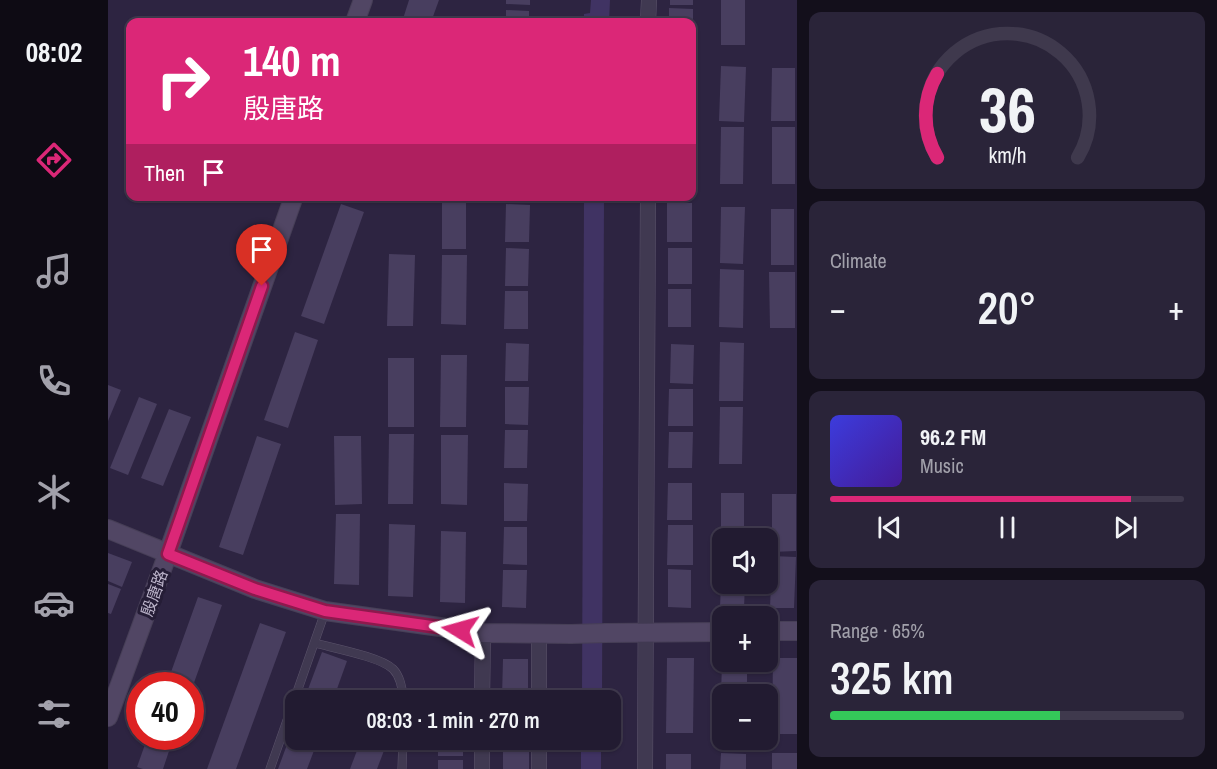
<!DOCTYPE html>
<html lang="en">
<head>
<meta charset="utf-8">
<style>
  :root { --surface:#221b31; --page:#2a2439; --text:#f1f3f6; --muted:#a2a1ab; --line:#3f394d; --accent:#db2777 }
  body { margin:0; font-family:"Archivo Narrow","Noto Sans SC",sans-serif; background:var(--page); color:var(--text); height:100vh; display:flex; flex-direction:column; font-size:22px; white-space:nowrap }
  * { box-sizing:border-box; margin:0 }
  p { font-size:20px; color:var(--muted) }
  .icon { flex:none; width:33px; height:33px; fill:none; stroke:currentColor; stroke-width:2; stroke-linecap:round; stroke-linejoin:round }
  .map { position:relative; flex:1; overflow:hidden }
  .details { display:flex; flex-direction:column; gap:12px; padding:12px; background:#130f1b; width:420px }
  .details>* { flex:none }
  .guide { position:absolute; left:18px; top:18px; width:570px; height:183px; border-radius:12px; box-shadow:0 2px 4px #0004,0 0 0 2px var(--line); background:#db2777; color:#fff; overflow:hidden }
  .fabs { position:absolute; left:604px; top:528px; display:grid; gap:12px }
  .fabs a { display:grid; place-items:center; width:66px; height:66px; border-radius:12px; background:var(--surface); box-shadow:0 2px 4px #0004,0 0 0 2px var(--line); font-size:30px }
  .speed { position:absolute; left:18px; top:672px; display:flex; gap:12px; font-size:30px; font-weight:700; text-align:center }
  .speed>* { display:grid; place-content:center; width:78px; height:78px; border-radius:50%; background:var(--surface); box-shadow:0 2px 4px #0004,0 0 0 2px var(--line); line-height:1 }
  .speed .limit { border:9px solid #d22; background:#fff; color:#111 }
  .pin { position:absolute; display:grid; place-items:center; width:51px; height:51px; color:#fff; margin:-62px -26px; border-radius:50% 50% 50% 0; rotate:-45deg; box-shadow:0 0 6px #0007 }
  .pin .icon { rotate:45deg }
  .me { position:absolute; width:66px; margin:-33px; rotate:278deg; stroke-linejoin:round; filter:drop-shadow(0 0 4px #0008) }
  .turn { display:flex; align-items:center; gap:21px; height:126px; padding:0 18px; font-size:27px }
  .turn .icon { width:78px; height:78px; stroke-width:2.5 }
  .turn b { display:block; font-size:42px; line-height:51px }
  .then { display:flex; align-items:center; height:57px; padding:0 18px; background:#0003; gap:12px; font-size:22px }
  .big { font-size:45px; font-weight:600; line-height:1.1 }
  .details .card { flex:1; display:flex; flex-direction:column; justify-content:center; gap:9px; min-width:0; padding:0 21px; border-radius:12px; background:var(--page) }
  .details .dial { align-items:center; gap:0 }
  .dial svg { height:156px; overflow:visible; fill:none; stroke:var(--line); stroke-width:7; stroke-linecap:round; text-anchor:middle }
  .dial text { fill:var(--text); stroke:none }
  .song { display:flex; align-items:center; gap:18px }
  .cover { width:72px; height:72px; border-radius:9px; background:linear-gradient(135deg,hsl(240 70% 55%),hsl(260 70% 35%)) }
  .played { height:6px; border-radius:3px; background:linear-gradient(90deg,var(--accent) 85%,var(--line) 85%) }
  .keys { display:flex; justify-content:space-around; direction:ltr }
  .heat { display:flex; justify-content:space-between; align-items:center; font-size:33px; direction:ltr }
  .charge { height:9px; border-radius:4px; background:linear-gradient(90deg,#34c759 65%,var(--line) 0) }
  .trip { position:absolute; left:177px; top:690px; width:336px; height:60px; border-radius:12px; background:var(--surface); box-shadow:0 2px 4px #0004,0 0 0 2px var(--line); font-weight:600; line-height:60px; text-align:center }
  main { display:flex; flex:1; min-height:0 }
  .menu { display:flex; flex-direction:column; width:108px; justify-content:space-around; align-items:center; background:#0e0b14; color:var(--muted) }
  .menu .icon { width:42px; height:42px }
  .menu .selected { color:var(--accent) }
  .menu b { font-size:27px; color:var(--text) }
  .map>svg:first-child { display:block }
</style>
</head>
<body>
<main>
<nav class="menu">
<b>08:02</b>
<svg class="icon selected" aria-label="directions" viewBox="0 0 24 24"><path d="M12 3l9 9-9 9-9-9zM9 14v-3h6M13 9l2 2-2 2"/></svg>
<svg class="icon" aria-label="music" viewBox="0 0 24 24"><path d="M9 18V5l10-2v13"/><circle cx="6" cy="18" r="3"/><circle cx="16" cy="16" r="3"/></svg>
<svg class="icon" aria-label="phone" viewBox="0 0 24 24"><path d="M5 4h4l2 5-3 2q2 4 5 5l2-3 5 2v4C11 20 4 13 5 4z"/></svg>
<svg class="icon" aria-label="climate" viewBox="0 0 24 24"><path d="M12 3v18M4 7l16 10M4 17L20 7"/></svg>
<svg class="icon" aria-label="car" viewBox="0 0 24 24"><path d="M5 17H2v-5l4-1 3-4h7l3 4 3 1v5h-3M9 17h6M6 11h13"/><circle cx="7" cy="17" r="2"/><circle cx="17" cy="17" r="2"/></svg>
<svg class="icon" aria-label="filters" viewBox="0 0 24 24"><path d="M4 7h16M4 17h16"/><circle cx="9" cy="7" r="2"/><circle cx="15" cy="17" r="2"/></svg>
</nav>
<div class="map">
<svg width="689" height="769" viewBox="0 0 689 769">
  <rect width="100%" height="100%" fill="#2d2441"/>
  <g fill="#403363">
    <polygon points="483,0 502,0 501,22 476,22 476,14 482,13"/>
    <polygon points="496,196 494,700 474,700 476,197"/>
    <rect x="473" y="740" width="20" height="29"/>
  </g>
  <g fill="#483e5f">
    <polygon points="301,0 331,0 323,22 294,22"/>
    <polygon points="398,0 422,0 422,5 398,4"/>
    <rect x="562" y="0" width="23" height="5"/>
    <rect x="613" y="0" width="24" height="45"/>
    <polygon points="561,8 585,9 585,22 561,22"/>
    <polygon points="398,10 421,11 421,22 398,22"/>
    <polygon points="584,63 587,63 585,94 584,94"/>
    <polygon points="613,66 638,67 636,122 611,121"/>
    <polygon points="664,68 687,68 687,121 663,121"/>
    <polygon points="613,127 636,127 635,184 612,184"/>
    <rect x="664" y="127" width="23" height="57"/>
    <rect x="334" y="196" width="24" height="53"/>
    <rect x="559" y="203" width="25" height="39"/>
    <polygon points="233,204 256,212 216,324 193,316"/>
    <polygon points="398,204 422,205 421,242 397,242"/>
    <polygon points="613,207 637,207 635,264 612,263"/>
    <rect x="663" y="209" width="23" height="56"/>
    <polygon points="398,248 421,249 420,286 397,286"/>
    <rect x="560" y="248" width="24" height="36"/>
    <polygon points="281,254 307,255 305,326 279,326"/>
    <polygon points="334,255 359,255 358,325 333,324"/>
    <polygon points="612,269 636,270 635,328 611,327"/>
    <polygon points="661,272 687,272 687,328 662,328"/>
    <rect x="560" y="289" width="23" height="38"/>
    <polygon points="397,291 420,291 420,329 396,329"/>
    <polygon points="187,332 210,340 180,428 156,420"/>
    <polygon points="612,342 636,343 635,401 611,401"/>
    <polygon points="398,343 421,344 420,381 397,381"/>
    <polygon points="563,344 586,345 585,384 562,383"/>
    <polygon points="333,355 359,355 358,427 332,427"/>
    <rect x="280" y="358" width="26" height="69"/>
    <polygon points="0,385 13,390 0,421"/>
    <polygon points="397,387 421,387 420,425 397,424"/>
    <polygon points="561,389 585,389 585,426 560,426"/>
    <polygon points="31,397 49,404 20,475 2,468"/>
    <polygon points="612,407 635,407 634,464 611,464"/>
    <polygon points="61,409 83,417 55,486 33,478"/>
    <polygon points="397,430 420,430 419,468 396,468"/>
    <polygon points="561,432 585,432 584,468 560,468"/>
    <polygon points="281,434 306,434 305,504 280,504"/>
    <polygon points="333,435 360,435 359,505 333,504"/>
    <polygon points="149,436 173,444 135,555 111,547"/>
    <polygon points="226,436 253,436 254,504 227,505"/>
    <polygon points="396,483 420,484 419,521 396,521"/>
    <polygon points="560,483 584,483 584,520 559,520"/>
    <rect x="613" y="493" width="23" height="45"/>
    <polygon points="664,494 688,494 688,551 664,552"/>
    <polygon points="228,514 252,514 251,585 226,584"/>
    <polygon points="281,524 307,525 305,597 280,596"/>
    <polygon points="560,525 585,525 585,565 559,565"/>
    <polygon points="396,527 419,527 419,565 395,564"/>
    <polygon points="333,531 358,532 357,603 332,602"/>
    <polygon points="0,553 24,562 14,587 0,581"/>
    <polygon points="664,556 688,557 686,608 662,608"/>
    <polygon points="560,569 583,570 583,608 560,607"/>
    <polygon points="395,570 419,570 418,608 394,607"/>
    <polygon points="0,584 13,589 3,614 0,613"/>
    <polygon points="613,584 637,584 636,608 612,607"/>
    <polygon points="90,597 114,605 83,691 82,686 58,686"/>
    <polygon points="152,623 178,632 128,769 99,769"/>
    <polygon points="214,652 239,661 225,700 196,700"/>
    <polygon points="559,658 586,658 585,733 558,733"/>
    <polygon points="665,658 689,658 689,734 664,734"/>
    <polygon points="395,659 420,659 420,697 394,697"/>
    <polygon points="614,662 639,662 639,694 613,694"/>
    <polygon points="331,693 355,694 355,700 331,700"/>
    <polygon points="613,700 615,700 615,733 612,733"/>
    <polygon points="187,723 188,740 210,740 199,769 170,769"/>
    <polygon points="40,736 66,736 55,769 35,769 29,767"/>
    <polygon points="253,740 280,740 269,769 242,769"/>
    <rect x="330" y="740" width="25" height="16"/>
    <rect x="395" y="744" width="26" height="25"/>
    <polygon points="613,753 638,754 638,769 612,769"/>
    <rect x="664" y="753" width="25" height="16"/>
    <rect x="558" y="754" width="25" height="15"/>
    <rect x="330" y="760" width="25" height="9"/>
  </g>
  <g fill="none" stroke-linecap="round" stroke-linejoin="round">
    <defs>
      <g id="lane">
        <path d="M207 643C225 648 273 657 285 669 293 677 294 690 296 700"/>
        <polyline points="162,769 217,612"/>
        <polyline points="294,769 295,740"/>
      </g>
      <g id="street">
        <polyline points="540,22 541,0"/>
        <polyline points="374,700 375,633"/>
        <polyline points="431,700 431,634"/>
        <polyline points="374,769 374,740"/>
        <polyline points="431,769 431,740"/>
        <polyline points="537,769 540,196"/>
      </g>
      <g id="secondary">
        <polyline points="247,22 255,0"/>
        <polyline points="0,529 147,589 217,611 375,633 463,634 498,633 615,632"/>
        <polyline points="660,631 689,631"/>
        <polyline points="0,717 60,553 186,196"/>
      </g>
    </defs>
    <use href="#lane" stroke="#5b536b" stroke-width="9"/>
    <use href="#street" stroke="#5b536b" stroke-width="16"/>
    <use href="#secondary" stroke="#473f57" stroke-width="20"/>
    <use href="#lane" stroke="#403951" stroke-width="8"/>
    <use href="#street" stroke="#403951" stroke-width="15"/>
    <use href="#secondary" stroke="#514664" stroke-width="18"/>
  </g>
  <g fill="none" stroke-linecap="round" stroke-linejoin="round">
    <defs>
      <polyline id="route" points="154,286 60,554 147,589 217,611 352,630"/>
    </defs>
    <use href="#route" stroke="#8e194d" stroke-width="15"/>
    <use href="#route" stroke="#db2777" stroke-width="10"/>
  </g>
  <g text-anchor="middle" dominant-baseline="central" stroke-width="6" stroke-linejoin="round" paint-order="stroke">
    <g font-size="16" fill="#bdb5cb" stroke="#251d36">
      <text transform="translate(46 593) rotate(-70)">殷唐路</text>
    </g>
  </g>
</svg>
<div class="fabs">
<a><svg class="icon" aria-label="sound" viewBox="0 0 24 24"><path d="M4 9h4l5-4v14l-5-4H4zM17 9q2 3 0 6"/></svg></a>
<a>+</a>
<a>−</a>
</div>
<div class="speed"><div class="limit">40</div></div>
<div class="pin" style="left:154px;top:286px;background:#d93025"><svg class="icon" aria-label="arrive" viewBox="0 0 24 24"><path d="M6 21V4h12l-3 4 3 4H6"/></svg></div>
<svg class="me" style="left:352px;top:630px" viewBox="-20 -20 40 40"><path d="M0-17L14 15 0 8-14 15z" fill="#db2777" stroke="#fff" stroke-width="4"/></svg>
<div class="trip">08:03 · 1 min · 270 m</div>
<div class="guide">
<div class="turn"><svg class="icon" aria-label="right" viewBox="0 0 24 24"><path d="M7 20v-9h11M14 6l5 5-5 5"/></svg><div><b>140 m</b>殷唐路</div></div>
<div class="then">Then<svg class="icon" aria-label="arrive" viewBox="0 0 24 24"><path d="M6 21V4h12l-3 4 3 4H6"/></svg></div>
</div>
</div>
<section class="details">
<div class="card dial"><svg viewBox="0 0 100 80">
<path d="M14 69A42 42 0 1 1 86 69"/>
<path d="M14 69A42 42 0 0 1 14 26" stroke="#db2777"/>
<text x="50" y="56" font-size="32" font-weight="700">36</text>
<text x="50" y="72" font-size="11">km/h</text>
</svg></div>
<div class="card"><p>Climate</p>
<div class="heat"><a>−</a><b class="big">20°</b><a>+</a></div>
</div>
<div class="card">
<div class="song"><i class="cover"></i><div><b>96.2 FM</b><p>Music</p></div></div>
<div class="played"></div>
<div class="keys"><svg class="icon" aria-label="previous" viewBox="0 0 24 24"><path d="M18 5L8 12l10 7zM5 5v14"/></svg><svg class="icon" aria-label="pause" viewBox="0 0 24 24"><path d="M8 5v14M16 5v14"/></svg><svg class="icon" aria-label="next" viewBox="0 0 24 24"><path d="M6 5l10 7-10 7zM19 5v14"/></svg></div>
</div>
<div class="card"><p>Range · 65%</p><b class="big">325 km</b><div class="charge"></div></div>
</section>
</main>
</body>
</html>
